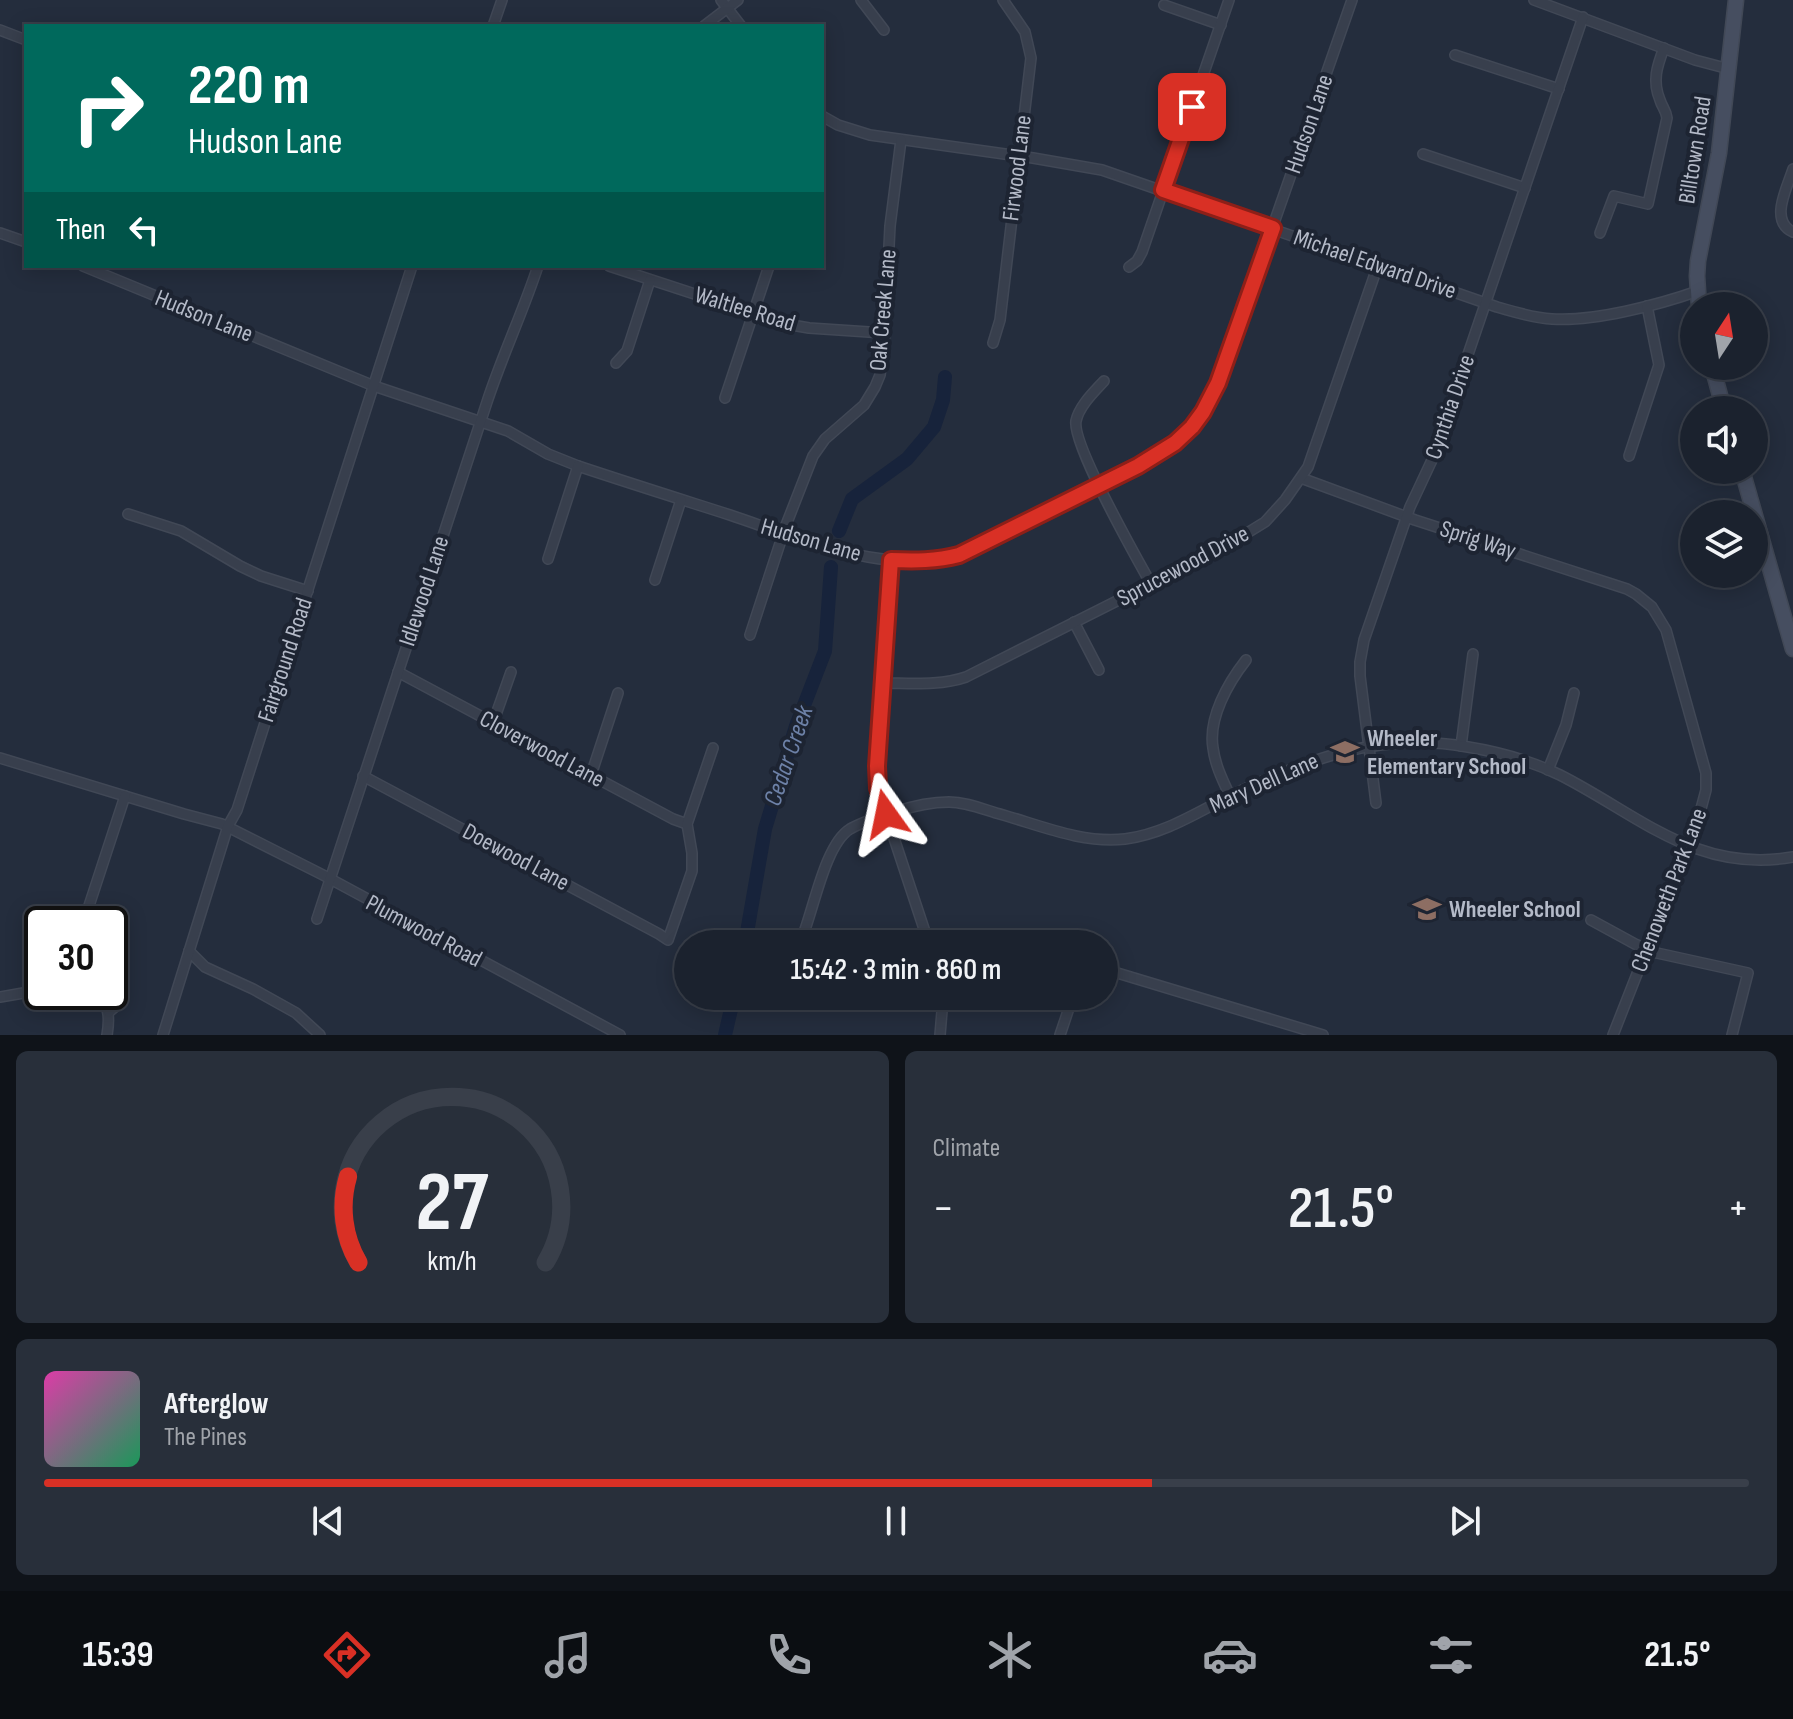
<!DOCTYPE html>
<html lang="en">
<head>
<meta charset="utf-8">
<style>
  :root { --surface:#1b222e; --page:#282f3a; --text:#f1f3f6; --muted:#a0a4aa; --line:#393f4a; --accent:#d93025 }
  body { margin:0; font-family:"Sofia Sans Condensed",sans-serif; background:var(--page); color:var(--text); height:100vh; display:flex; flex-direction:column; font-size:30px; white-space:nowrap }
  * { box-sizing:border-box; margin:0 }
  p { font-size:26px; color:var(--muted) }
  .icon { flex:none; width:44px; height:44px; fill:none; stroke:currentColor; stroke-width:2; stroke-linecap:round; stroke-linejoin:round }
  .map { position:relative; height:1035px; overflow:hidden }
  .drawer { display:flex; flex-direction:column; gap:16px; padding:16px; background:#0f1319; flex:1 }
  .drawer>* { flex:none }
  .hud { position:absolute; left:24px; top:24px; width:800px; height:244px; border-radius:0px; box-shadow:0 4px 20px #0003,0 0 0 2px var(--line); background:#00695c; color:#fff; overflow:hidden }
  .needle { width:52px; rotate:12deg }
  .tools { position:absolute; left:1680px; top:292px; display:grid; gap:16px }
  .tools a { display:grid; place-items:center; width:88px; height:88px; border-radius:50%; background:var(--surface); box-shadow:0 4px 20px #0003,0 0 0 2px var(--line); font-size:40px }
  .speed { position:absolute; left:24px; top:906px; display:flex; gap:16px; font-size:40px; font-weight:700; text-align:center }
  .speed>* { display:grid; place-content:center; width:104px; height:104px; border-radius:50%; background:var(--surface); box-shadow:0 4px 20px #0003,0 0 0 2px var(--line); line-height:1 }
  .speed .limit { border:4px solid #111; border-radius:12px; background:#fff; color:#111 }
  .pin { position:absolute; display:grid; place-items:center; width:68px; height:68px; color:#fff; margin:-34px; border-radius:16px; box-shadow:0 4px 12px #0006 }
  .me { position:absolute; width:88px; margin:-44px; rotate:348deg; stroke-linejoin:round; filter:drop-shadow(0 0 6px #0008) }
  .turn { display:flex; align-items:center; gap:28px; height:168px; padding:0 32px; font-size:36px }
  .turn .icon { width:104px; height:104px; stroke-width:2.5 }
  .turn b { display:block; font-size:56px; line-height:68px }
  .then { display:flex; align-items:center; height:76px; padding:0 32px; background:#0003; gap:16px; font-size:30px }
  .big { font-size:60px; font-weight:600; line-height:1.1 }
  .drawer .card { flex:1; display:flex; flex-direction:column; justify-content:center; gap:12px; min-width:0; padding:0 28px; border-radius:12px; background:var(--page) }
  .drawer .dial { align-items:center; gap:0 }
  .dial svg { height:208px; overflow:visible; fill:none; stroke:var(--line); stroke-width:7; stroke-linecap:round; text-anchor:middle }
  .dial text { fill:var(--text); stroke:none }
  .song { display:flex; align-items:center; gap:24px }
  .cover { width:96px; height:96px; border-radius:12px; background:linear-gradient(135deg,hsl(320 70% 55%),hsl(150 70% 35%)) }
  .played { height:8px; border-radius:4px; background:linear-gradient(90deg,var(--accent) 65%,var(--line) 65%) }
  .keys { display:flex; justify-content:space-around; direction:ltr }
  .heat { display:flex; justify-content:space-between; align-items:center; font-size:44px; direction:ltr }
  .drawer .tiles { flex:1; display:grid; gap:16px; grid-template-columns:1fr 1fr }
  .card:last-child { grid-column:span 2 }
  .trip { position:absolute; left:674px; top:930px; width:444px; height:80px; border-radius:40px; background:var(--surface); box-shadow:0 4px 20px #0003,0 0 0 2px var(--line); font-weight:600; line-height:80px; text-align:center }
  .dock { display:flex; height:128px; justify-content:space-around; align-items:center; background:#0b0e12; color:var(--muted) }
  .dock .icon { width:56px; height:56px }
  .dock .current { color:var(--accent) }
  .dock b { font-size:36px; color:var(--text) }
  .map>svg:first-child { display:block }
</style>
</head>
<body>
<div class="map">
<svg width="1793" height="1035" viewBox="0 0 1793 1035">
  <rect width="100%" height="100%" fill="#242d3d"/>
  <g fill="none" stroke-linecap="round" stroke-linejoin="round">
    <g stroke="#17233b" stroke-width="14">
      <polyline points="839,531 852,499 907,459 934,427 943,400 945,377"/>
      <polyline points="745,944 765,829 796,726 825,651 831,567"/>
      <polyline points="725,1035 734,996"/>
    </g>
    <defs>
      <g id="minor">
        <polyline points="721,0 741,26"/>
        <polyline points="861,0 884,30"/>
        <polyline points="1534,0 1695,60 1729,69"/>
        <polyline points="1164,5 1221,25"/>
        <polyline points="493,26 502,0"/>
        <polyline points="704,26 738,0"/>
        <polyline points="0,30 26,40"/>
        <polyline points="1455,55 1559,89"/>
        <path d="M822 116 838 125 870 135 1033 158 1102 170 1497 307C1515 312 1533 318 1552 319 1593 322 1658 305 1698 291"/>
        <polyline points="1423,154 1525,188"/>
        <path d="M1793 169C1787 188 1769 221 1793 232"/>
        <polyline points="0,233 26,242"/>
        <path d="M1600 233 1614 196 1648 204 1667 118C1666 110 1662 107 1660 100 1652 81 1657 66 1664 48"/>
        <path d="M83 266 374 386 508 431 548 454 578 466C629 483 680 499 730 515 805 540 897 582 974 548L1109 481 1165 450 1192 427 1203 412 1218 383 1352 0"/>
        <polyline points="609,266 786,324 809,328 884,333"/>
        <polyline points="1129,267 1137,261 1142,252 1229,0"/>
        <polyline points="993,343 1000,320 1031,58 1025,32 1003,0"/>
        <polyline points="616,363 627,351 650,280"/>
        <path d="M1104 381C1094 392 1079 406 1076 421 1072 444 1136 557 1151 584"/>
        <polyline points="725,398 769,266"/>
        <polyline points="1629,456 1659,365 1647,306"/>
        <polyline points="1301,478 1415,520 1627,589 1636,594 1652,607 1666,630 1706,773 1706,790 1699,816 1613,1035"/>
        <polyline points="128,514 181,531 240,566 261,576 308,591"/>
        <polyline points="548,559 578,466"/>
        <polyline points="891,560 877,779 886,814 929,944"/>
        <polyline points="655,580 681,500"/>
        <polyline points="1074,622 1099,670"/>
        <polyline points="750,635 786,525 813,456 825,439 864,405 875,387 880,375 884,347 890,226 901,140"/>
        <polyline points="398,672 673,819 687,824"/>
        <path d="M883 683C910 683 940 686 966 677L1226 546 1265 522 1285 500 1308 467 1378 265"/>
        <polyline points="493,723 511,672"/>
        <polyline points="1461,746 1473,654"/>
        <polyline points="0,758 184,814 222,824 323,875 620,1035"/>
        <polyline points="1548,770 1566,725 1574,693"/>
        <polyline points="591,775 618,693"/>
        <polyline points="363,776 659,934 668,940 692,871 692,853 687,824 713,748"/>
        <path d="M1230 796C1223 781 1215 765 1213 748 1208 718 1228 683 1246 660"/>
        <polyline points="1376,803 1360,676 1360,662 1364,640 1410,507 1432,460 1583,17"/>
        <path d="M317 919 487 402C502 356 523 312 538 266"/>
        <polyline points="1591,920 1635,944 1657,953 1748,973 1732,1035"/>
        <polyline points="83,924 125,796"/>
        <path d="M800 943C813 914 824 845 850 829 864 821 881 816 895 812 913 806 931 802 949 802 965 802 980 808 996 813 1037 824 1081 844 1125 839 1164 834 1196 813 1230 796 1308 759 1380 731 1468 747 1499 752 1531 761 1560 775 1639 815 1697 874 1793 857"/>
        <polyline points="189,951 205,967 253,989 296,1013 320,1035"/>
        <polyline points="1104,969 1323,1035"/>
        <path d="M97 992C109 1006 110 1017 107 1035"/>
        <polyline points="0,997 29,992 42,987"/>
        <path d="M109 1012C115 1007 120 1004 117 996L110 991"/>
        <polyline points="163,1035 228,826 237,810 412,266"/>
        <polyline points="940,1035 942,1011 942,996"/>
        <polyline points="1060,1035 1073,996"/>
      </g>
      <g id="secondary">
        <polyline points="1699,306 1697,276 1698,261 1719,153 1736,0"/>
        <polyline points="1712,366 1724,410"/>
        <polyline points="1742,470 1793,649"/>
      </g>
    </defs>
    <use href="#minor" stroke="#414856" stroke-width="12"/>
    <use href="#secondary" stroke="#414856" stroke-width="17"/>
    <use href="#minor" stroke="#383f4d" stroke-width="9"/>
    <use href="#secondary" stroke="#464e60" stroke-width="14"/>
  </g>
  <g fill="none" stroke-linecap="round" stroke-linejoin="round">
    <defs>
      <path id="route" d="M886 814 878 788 877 766 891 560C915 561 936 561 959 555L1138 466 1175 443 1192 427 1203 412 1218 383 1273 228 1163 190 1192 107"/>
    </defs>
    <use href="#route" stroke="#8d1f18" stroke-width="20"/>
    <use href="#route" stroke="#d93025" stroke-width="14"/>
  </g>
  <defs>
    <symbol id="school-bare" viewBox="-9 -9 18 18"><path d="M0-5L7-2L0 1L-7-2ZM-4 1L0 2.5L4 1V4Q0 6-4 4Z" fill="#8d6e63" stroke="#1d2432" stroke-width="2.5" paint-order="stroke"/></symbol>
  </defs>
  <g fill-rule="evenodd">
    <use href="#school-bare" x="1325" y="732" width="40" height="40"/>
    <use href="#school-bare" x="1407" y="889" width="40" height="40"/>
  </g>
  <g text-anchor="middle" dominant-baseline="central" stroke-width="8" stroke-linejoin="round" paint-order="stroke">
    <g font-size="24" fill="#b4bac8" stroke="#1d2432">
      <text transform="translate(1309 124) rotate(-71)">Hudson Lane</text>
      <text transform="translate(1695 150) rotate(-81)">Billtown Road</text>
      <text transform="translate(1017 168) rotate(-83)">Firwood Lane</text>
      <text transform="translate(1375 264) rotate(19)">Michael Edward Drive</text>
      <text transform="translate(745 309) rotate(17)">Waltlee Road</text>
      <text transform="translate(883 310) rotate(-85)">Oak Creek Lane</text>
      <text transform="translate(204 316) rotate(22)">Hudson Lane</text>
      <text transform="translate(1450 407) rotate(-71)">Cynthia Drive</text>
      <text transform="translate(811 540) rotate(16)">Hudson Lane</text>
      <text transform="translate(1478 540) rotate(18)">Sprig Way</text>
      <text transform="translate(1183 566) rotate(-28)">Sprucewood Drive</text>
      <text transform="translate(424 591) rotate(-72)">Idlewood Lane</text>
      <text transform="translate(285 660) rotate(-72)">Fairground Road</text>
      <text transform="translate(542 749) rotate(28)">Cloverwood Lane</text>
      <text transform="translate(1264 783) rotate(-24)">Mary Dell Lane</text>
      <text transform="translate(516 857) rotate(28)">Doewood Lane</text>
      <text transform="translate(1669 890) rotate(-69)">Chenoweth Park Lane</text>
      <text transform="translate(424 931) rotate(28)">Plumwood Road</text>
    </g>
    <g font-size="24" font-weight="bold" fill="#b4bac8" stroke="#1d2432" text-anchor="start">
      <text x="1367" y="738">Wheeler<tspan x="1367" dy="28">Elementary School</tspan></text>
      <text x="1449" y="909">Wheeler School</text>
    </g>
    <g font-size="26" font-style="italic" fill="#6d81a7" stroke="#1d2432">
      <text transform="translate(789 756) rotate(-71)">Cedar Creek</text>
    </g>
  </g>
</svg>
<div class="tools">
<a><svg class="needle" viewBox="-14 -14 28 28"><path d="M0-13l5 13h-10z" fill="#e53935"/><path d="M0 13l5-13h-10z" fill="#a0a4aa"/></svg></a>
<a><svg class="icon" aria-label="sound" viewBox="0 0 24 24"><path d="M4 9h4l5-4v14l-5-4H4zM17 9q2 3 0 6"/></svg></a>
<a><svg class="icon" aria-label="layers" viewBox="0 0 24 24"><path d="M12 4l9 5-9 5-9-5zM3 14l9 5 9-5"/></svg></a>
</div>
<div class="speed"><div class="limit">30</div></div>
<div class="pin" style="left:1192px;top:107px;background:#d93025"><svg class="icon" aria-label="arrive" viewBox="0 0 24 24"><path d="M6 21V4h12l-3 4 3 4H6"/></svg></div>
<svg class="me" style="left:886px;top:814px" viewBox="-20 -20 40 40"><path d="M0-17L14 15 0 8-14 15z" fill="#d93025" stroke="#fff" stroke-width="4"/></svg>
<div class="trip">15:42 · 3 min · 860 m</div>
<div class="hud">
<div class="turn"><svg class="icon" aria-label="right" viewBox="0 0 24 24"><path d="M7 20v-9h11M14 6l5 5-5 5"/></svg><div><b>220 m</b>Hudson Lane</div></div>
<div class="then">Then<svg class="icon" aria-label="left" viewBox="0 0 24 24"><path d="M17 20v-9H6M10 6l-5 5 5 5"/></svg></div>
</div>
</div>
<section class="drawer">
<div class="tiles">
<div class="card dial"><svg viewBox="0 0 100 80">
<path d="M14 69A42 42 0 1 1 86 69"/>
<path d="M14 69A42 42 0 0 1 10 36" stroke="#d93025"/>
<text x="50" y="56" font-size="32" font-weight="700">27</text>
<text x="50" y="72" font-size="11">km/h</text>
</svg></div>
<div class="card"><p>Climate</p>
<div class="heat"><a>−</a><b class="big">21.5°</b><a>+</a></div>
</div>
<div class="card">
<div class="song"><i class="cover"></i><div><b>Afterglow</b><p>The Pines</p></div></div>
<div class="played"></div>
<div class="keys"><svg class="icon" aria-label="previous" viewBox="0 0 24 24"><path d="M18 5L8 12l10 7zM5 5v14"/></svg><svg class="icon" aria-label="pause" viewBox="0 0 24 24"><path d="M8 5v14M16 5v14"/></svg><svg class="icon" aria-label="next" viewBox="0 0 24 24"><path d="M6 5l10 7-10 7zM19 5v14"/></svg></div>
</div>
</div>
</section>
<nav class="dock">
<b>15:39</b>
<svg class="icon current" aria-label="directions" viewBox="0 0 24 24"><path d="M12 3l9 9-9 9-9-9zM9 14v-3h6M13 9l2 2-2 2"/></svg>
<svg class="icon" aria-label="music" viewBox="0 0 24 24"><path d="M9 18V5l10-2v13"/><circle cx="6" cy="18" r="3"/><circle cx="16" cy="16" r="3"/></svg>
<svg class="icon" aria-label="phone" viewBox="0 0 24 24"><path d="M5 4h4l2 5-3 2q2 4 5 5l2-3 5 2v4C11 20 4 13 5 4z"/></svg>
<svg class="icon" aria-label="climate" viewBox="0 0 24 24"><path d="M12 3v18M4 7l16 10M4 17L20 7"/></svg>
<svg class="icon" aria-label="car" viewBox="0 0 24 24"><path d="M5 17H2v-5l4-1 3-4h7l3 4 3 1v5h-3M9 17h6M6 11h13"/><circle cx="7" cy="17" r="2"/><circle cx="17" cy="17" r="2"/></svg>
<svg class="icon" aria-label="filters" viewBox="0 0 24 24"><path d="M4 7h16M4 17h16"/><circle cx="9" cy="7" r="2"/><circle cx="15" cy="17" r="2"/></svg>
<b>21.5°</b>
</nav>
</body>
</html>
